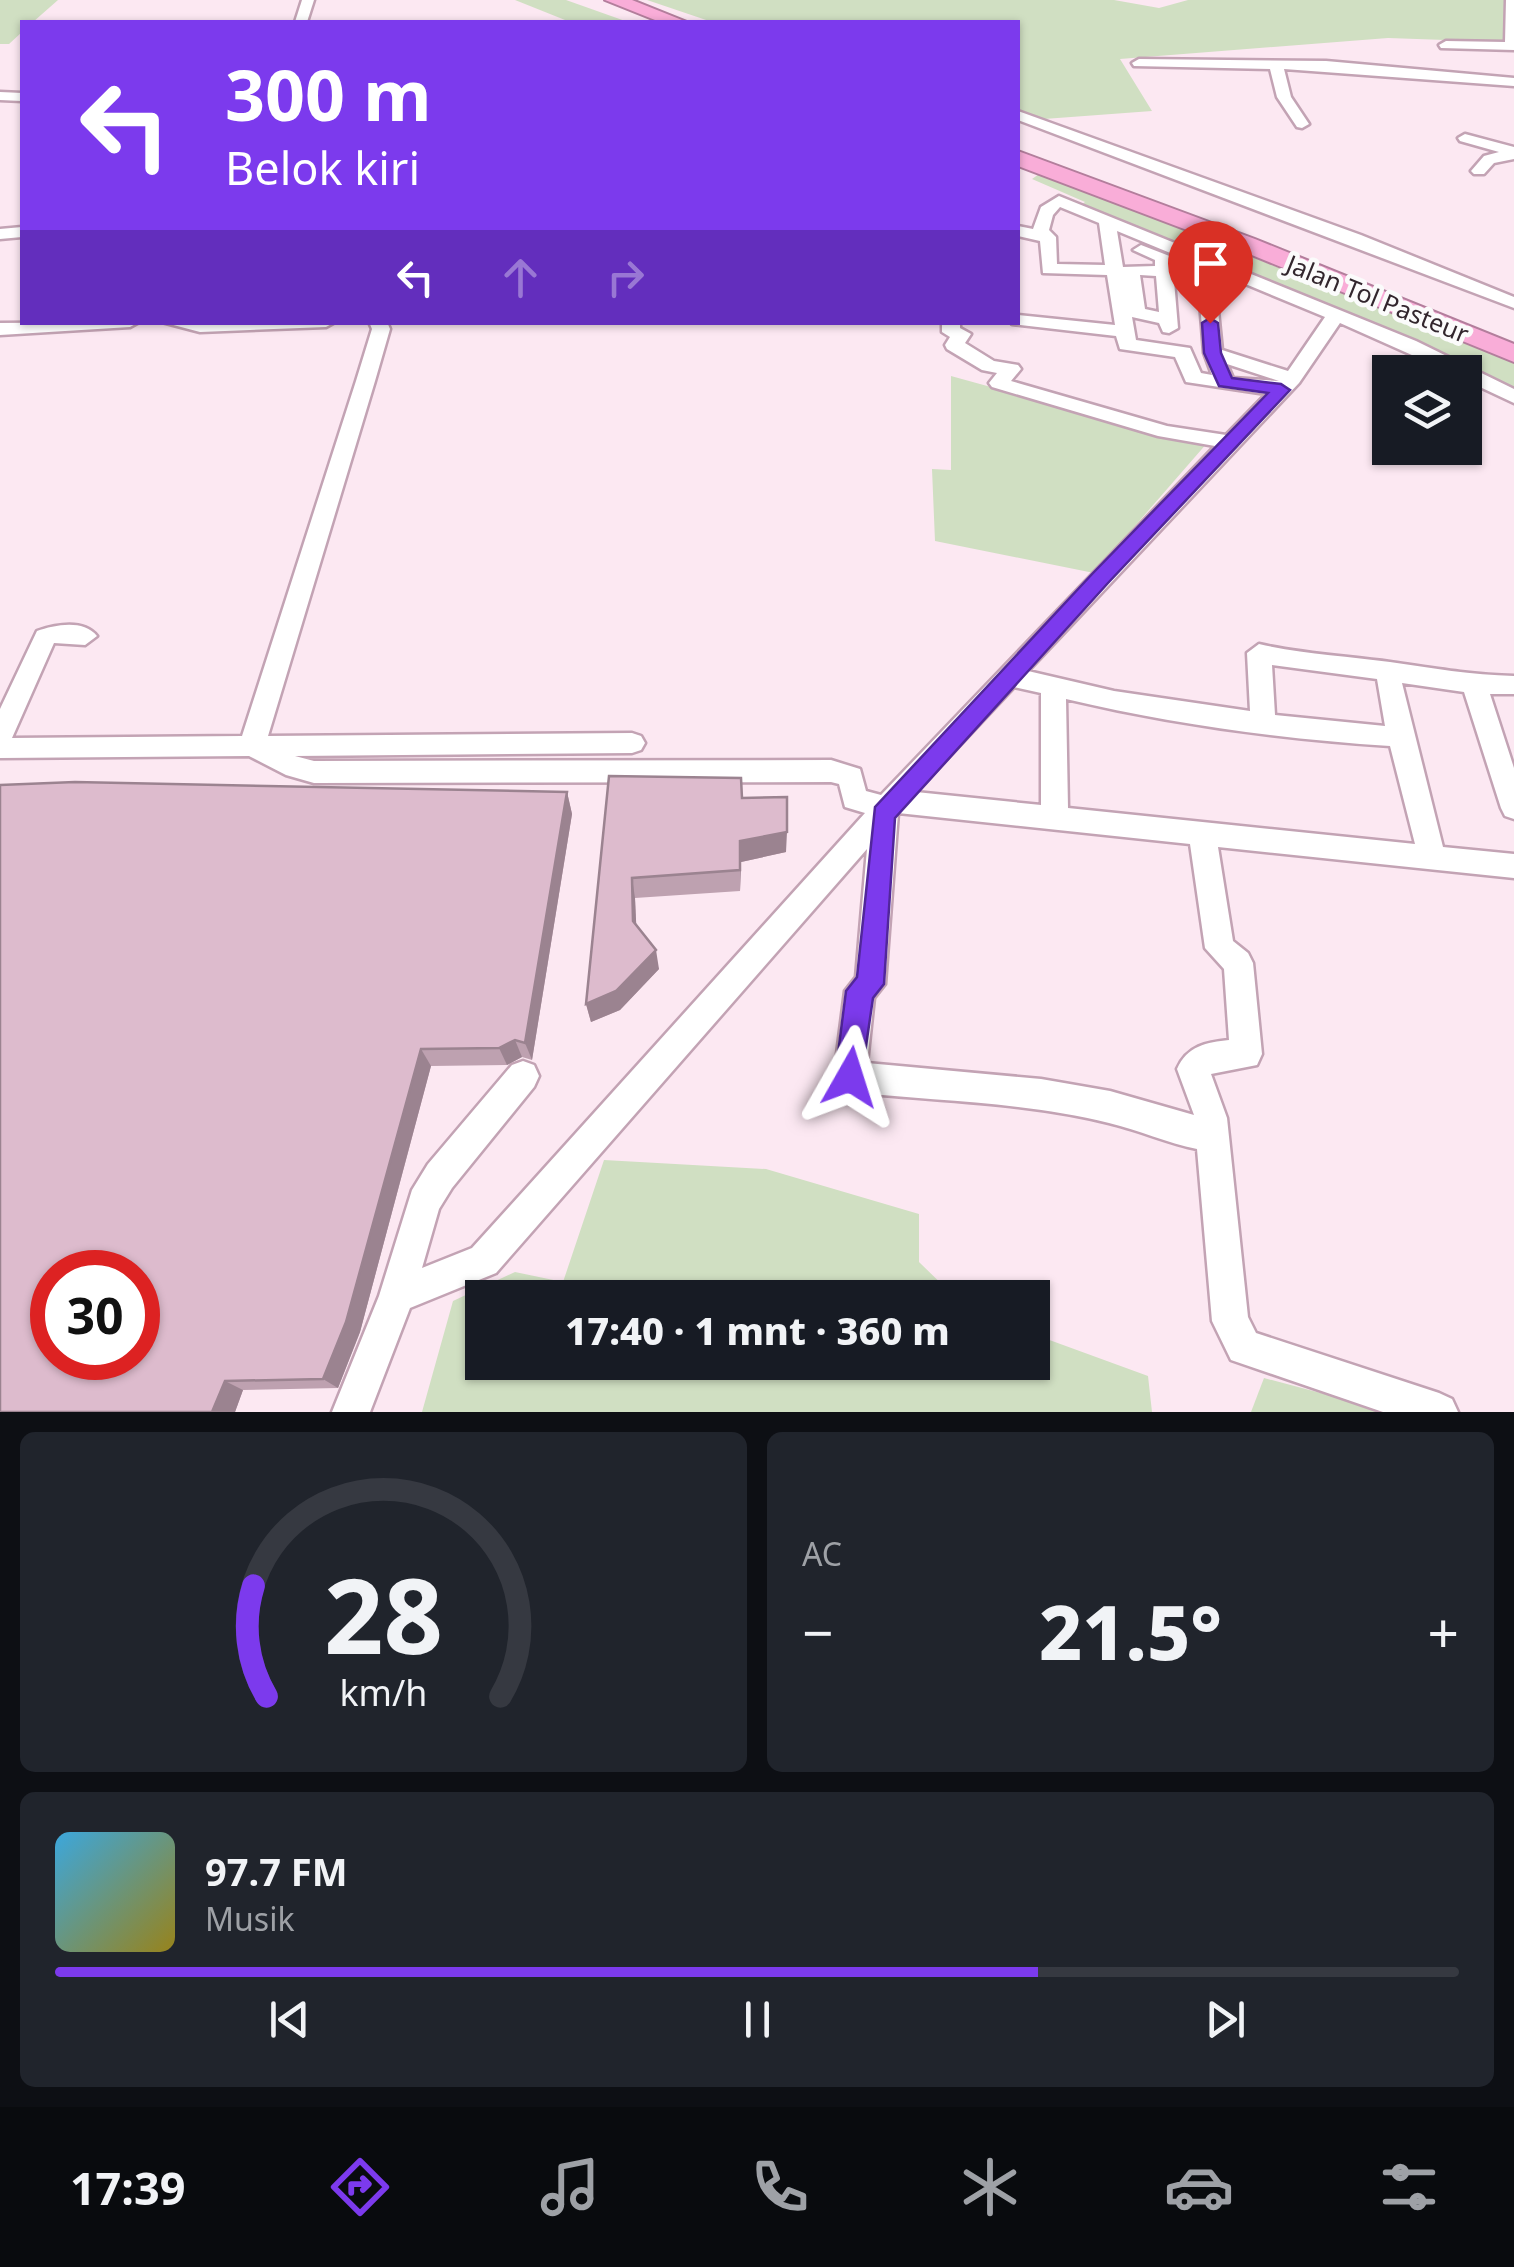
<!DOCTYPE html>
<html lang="id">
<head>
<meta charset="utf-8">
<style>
  :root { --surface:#171b24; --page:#20242c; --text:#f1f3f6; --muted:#9ea1a6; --line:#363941; --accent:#7c3aed }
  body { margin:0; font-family:"Noto Sans",sans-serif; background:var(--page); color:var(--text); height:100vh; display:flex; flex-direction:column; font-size:38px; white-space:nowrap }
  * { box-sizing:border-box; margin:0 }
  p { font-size:32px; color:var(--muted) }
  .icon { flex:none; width:55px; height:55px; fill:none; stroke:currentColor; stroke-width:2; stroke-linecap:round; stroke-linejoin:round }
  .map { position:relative; height:1412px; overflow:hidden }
  .sheet { display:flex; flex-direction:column; gap:20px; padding:20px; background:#0d0f14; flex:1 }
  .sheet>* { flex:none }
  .top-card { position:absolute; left:20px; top:20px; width:1000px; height:305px; border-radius:0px; box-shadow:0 2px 8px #0004; background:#7c3aed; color:#fff; overflow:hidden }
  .controls { position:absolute; left:1372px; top:355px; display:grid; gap:20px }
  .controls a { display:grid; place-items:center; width:110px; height:110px; border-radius:0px; background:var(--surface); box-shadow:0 2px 8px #0004; font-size:50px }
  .speed { position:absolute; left:30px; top:1250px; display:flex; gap:20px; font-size:50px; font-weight:700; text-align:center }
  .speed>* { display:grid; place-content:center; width:130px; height:130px; border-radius:50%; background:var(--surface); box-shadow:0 2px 8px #0004; line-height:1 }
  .speed .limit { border:15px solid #d22; background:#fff; color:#111 }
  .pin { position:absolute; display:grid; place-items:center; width:85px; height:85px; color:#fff; margin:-102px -42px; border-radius:50% 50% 50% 0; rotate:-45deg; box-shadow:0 0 10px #0007 }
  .pin .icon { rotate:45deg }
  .me { position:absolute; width:110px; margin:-55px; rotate:6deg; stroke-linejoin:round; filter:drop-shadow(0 0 8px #0008) }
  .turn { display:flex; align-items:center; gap:35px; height:210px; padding:0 40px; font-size:45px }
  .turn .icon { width:130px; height:130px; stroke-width:2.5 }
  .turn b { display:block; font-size:70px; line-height:85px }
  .lanes { display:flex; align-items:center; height:95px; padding:0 40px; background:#0003; justify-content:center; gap:50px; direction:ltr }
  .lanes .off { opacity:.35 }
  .big { font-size:75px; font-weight:800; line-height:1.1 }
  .sheet .card { flex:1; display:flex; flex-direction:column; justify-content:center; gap:15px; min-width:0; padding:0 35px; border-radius:15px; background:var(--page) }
  .sheet .dial { align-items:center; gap:0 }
  .dial svg { height:260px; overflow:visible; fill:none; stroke:var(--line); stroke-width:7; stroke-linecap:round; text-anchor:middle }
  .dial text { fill:var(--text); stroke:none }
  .song { display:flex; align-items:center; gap:30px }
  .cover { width:120px; height:120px; border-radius:15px; background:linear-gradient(135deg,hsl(200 70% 55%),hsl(50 70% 35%)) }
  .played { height:10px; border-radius:5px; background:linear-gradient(90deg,var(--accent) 70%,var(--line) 70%) }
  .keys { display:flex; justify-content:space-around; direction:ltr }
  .heat { display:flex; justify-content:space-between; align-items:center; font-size:55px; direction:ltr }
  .sheet .tiles { flex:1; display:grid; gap:20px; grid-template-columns:1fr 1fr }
  .card:last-child { grid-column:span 2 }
  .trip { position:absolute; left:465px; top:1280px; width:585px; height:100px; border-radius:0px; background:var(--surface); box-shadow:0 2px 8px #0004; font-weight:800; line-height:100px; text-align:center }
  .menu { display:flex; height:160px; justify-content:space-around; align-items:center; background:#090b0e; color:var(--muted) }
  .menu .icon { width:70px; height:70px }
  .menu .active { color:var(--accent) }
  .menu b { font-size:45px; color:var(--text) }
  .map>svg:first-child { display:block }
</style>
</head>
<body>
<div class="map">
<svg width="1514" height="1412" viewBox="0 0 1514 1412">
  <rect width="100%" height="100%" fill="#fce8f2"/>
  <g fill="#d0dfc2">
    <polygon points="0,0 58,0 33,22 22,22 22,32 9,44 0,44"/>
    <polygon points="515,0 566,0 628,22 570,22"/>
    <polygon points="647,0 1114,0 1159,8 1188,0 1506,0 1503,42 1388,38 1120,59 1152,111 1044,119 1018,109 1018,22 712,22"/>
    <polygon points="1042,172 1514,363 1514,391 1080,206 1085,202 1032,179"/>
    <polygon points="951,376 1166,435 1208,442 1094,573 935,541 932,469 951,470"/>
    <polygon points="604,1160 766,1169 919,1214 919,1262 955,1297 482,1298 482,1362 1032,1362 1033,1334 1148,1376 1152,1412 422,1412 453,1301 515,1272 563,1282"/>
    <polygon points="1264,1378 1392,1412 1251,1412"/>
  </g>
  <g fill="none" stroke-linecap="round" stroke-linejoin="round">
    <defs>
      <g id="minor">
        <polygon points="302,0 314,0 307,22 295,22"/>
        <polygon points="1506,0 1514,0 1514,50 1441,48 1439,45 1446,41 1505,42"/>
        <polygon points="1139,59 1326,61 1514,78 1514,86 1284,69 1291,97 1309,124 1302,128 1297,127 1277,97 1270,69 1134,66 1132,63"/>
        <polygon points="0,92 22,93 22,101 0,100"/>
        <polygon points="1018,111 1361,235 1514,297 1514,308 1018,120"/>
        <polygon points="1465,134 1514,147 1514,159 1494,163 1484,174 1474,174 1471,171 1484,156 1499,152 1460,141 1458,138"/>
        <path d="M1059 196 1416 341 1514 389V403L1465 380V372H1450L1340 323 1299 383 1028 671 1114 691 1250 711 1247 653 1259 644C1302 654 1347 656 1390 662 1431 668 1472 675 1514 676V694H1490L1514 768V819L1505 816 1501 808 1464 692 1402 683 1443 847 1514 854V878L1218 847 1233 941 1248 953 1253 963 1262 1054 1257 1065 1211 1074 1227 1118 1248 1317 1256 1333 1439 1393 1452 1399 1458 1412H1383L1231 1360 1212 1321 1197 1149C1167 1143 1139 1130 1109 1123 1026 1102 935 1101 850 1092L839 1088 834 1077 845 991 856 977 867 849 496 1273 410 1308 370 1412H332L379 1296 412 1190 428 1164 512 1065 523 1061 534 1065 539 1076 534 1087 452 1188 439 1209 422 1268 472 1248 865 813 845 807 839 784 831 782 314 783 286 775 249 756 0 758V709L37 631C55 625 83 619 97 636L85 645 54 643 12 738 242 736 356 381 372 329 369 322H387L390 329 375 381 268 736 632 733 641 736 645 743 641 750 632 753 295 756 314 761 831 760 860 769 866 791 881 795 1215 446 1158 436 992 387 989 383 997 373 982 370 947 349 945 345 950 337 942 332V322H960V328L971 334 965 343 994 361 1018 365 1021 369 1011 381 1167 426 1226 435 1266 394 1186 382 1175 357 1120 349 1116 336 1012 324 1018 322V315L1115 325 1107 275 1043 273 1040 241 1018 236V226L1033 229 1041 207ZM1060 207 1099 223 1105 265 1057 264 1056 237 1049 230 1053 215ZM1117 231 1197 264 1204 353 1212 375 1201 373 1190 348 1136 340 1132 317 1159 323 1163 332 1169 333 1178 328 1172 257 1141 245 1133 250 1155 260V266L1123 267ZM1214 271 1325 317 1288 371 1222 350ZM1140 275 1156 276 1159 312 1145 309ZM1227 364 1279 381 1233 378ZM1272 665 1377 679 1385 726 1275 715ZM1014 687 1041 693V805L916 792ZM1066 699C1171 724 1281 739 1390 746L1415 844 1068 808ZM898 813 1190 844 1205 948 1224 969 1229 1040C1207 1042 1187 1046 1177 1069L1194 1115 1110 1091 1041 1079 867 1063 874 998 885 984Z"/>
        <polygon points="22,227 22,237 0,239 0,229"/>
        <polygon points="139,322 130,327 0,335 0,323"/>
        <polygon points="162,322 335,322 326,327 200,332"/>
      </g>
      <g id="highway">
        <polygon points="605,0 632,0 687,22 660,22"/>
        <polygon points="1018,151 1255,239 1514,344 1514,362 1237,249 1018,166"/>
      </g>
    </defs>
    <use href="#minor" stroke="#c3a3b4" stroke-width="5"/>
    <use href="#highway" stroke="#b37e9c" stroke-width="4"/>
    <use href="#minor" fill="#fff" fill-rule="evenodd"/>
    <use href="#highway" fill="#f9add8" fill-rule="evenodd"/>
  </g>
  <g fill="#bea1b0">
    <polygon points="609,776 742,798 786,852 741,862 740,891 635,898 636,925 659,969 620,1010 591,1022 586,1004"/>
    <polygon points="567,792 572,814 532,1060 522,1057 507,1065 431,1066 360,1332 338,1388 243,1390 235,1412 0,1412"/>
  </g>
  <g fill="#9b8390">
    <polygon points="567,792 572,814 532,1060 525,1043"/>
    <polygon points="787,832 786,852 741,862 740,891 740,841"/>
    <polygon points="632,878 635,898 637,941 633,921"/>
    <polygon points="656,950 659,969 620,1010 591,1022 586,1004"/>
    <polygon points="515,1040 522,1057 507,1065 499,1048"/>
    <polygon points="421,1049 431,1066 360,1332 338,1388 323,1379"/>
    <polygon points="225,1381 243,1390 235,1412 212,1412"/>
  </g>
  <g fill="#ddbbcd" stroke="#9b8390" stroke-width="2.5" fill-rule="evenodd">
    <polygon points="609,776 741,778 742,798 787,797 787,832 740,841 740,870 632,878 633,921 656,950 616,991 586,1004"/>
    <path d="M75 782 567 792 525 1043 515 1040 499 1048 421 1049 346 1322 323 1379 225 1381 212 1412H0V785ZM52 1272H138V1358H52Z"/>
  </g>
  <polygon fill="#7c3aed" stroke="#51269a" stroke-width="2.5" points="1210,318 1218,323 1221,353 1232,378 1281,384 1290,390 1108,583 895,818 884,984 873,998 860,1087 850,1091 840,1087 835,1077 846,991 857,977 875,807 1093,573 1268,393 1219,386 1204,353 1202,323"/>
  <g text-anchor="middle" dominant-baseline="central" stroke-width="9" stroke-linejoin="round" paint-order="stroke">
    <g font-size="25" fill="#32262d" stroke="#fbfbfb">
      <text transform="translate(1378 298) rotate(22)">Jalan Tol Pasteur</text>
    </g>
  </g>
</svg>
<div class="controls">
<a><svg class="icon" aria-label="layers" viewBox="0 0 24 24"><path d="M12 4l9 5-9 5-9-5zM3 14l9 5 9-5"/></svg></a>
</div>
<div class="speed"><div class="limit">30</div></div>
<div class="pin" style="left:1210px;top:323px;background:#d93025"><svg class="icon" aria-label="arrive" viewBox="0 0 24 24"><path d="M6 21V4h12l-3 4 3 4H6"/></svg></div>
<svg class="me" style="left:850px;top:1077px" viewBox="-20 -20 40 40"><path d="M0-17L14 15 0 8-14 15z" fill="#7c3aed" stroke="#fff" stroke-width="4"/></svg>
<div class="trip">17:40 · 1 mnt · 360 m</div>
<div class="top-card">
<div class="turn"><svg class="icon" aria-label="left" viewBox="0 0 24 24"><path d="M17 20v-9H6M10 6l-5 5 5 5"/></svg><div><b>300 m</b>Belok kiri</div></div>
<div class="lanes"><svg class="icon" aria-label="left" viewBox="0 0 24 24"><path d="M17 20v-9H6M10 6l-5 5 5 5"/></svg><svg class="icon off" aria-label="ahead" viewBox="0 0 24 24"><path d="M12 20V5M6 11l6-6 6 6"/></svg><svg class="icon off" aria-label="right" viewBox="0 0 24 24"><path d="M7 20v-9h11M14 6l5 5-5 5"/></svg></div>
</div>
</div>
<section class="sheet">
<div class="tiles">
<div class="card dial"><svg viewBox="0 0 100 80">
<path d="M14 69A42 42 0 1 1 86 69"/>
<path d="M14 69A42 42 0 0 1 10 35" stroke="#7c3aed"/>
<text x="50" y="56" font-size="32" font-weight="700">28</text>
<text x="50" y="72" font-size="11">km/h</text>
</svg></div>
<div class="card"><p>AC</p>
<div class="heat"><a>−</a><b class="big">21.5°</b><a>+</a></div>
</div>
<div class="card">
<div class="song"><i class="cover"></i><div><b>97.7 FM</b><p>Musik</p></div></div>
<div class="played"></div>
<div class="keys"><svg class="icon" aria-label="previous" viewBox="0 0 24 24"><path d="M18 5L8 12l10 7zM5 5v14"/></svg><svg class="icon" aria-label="pause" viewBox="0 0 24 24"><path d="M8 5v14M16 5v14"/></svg><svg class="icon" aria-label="next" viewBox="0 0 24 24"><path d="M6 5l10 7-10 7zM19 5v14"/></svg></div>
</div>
</div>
</section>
<nav class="menu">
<b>17:39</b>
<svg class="icon active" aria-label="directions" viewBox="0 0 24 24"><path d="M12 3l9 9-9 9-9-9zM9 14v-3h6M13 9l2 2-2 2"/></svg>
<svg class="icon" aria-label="music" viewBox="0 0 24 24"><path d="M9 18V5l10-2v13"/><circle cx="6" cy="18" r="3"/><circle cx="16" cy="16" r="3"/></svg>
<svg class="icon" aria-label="phone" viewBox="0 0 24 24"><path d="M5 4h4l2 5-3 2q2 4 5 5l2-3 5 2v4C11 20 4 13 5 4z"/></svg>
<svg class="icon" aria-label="climate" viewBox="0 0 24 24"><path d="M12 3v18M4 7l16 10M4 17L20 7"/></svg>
<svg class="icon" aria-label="car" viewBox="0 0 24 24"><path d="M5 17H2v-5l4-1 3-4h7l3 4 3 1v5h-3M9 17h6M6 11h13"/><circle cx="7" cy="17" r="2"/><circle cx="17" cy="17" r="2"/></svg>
<svg class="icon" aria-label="filters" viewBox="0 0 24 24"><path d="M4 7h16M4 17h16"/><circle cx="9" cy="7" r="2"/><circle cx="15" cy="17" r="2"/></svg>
</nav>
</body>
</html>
